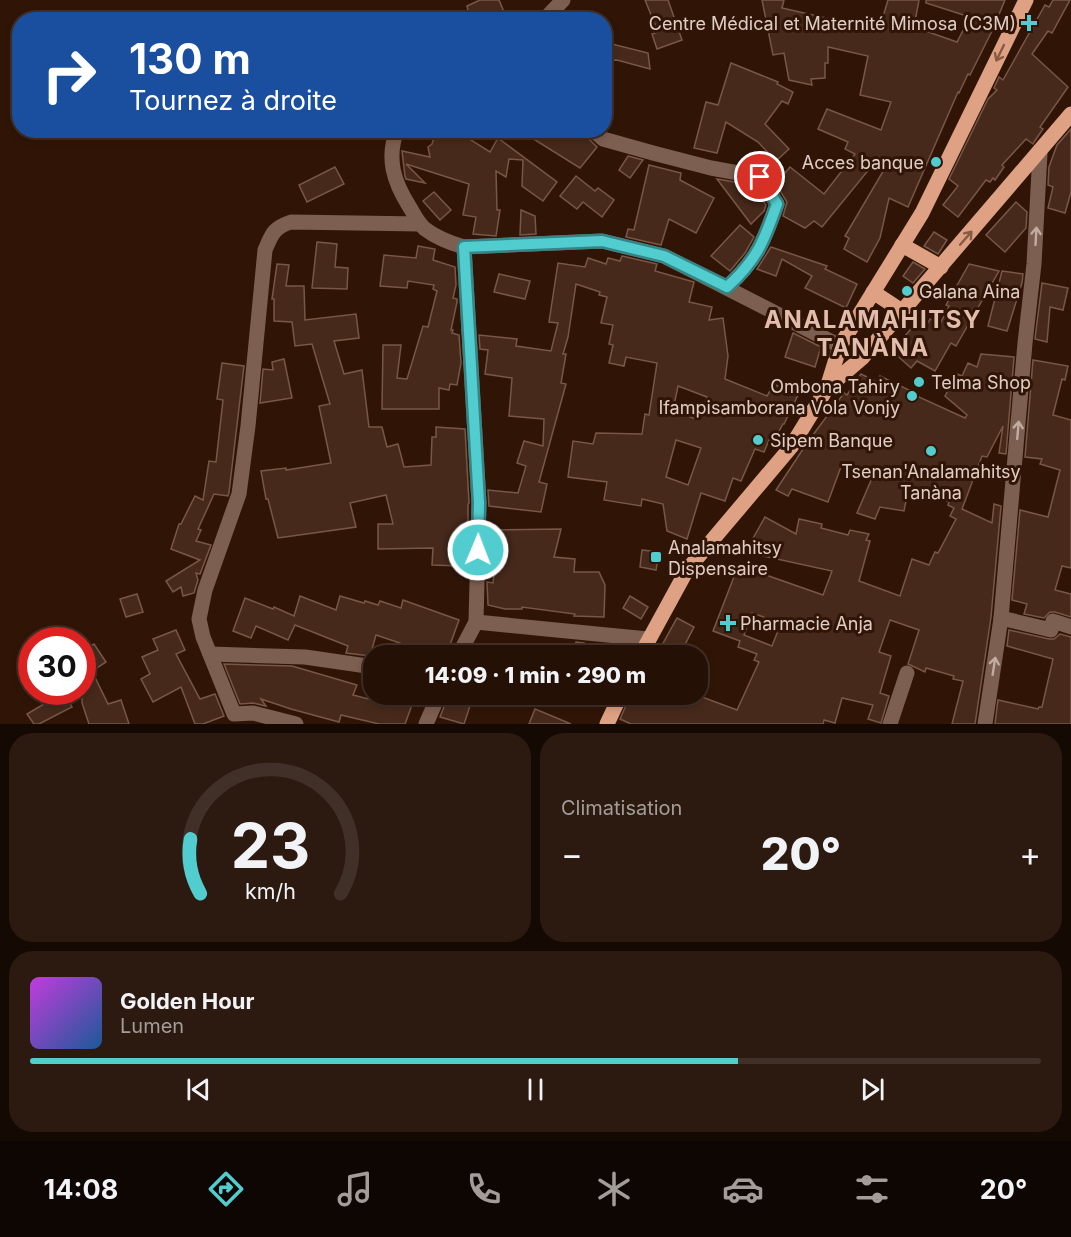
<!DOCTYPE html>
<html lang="fr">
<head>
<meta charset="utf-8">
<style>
  :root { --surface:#241005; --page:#2c190f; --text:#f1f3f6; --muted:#a39d9a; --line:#413027; --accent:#52cdcf }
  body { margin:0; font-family:Inter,sans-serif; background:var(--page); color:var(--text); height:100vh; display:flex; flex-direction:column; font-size:22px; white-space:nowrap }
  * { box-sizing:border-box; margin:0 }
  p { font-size:20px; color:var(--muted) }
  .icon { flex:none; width:33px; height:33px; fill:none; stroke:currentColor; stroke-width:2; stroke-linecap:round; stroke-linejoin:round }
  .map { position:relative; height:724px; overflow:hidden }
  .panel { display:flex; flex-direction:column; gap:9px; padding:9px; background:#140903; flex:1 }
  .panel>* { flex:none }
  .banner { position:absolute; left:12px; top:12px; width:600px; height:126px; border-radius:24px; box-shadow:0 3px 9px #0003,0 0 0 2px var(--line); background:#1a4fa0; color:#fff; overflow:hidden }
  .speed { position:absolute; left:18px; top:627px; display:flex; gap:12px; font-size:30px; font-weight:700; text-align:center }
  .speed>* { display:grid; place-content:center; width:78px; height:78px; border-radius:50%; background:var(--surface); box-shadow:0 3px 9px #0003,0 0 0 2px var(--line); line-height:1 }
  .speed .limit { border:9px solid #d22; background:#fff; color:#111 }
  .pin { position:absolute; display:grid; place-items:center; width:51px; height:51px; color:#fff; margin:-26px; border:3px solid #fff; border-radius:50%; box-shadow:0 2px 6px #0007 }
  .me { position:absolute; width:66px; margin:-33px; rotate:1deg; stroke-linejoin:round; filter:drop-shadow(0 0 4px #0008) }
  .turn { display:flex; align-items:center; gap:21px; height:126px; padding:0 18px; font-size:27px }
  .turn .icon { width:78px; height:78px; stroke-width:2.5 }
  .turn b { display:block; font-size:42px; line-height:51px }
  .big { font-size:45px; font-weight:800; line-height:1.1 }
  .panel .widget { flex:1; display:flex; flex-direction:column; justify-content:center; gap:9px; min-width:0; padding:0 21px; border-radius:24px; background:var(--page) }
  .panel .dial { align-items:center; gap:0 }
  .dial svg { height:156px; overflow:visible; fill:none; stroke:var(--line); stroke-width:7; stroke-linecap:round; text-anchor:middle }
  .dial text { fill:var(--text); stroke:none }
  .song { display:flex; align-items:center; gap:18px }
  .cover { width:72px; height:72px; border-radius:9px; background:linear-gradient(135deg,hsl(290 70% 55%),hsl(210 70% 35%)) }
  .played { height:6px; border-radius:3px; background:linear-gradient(90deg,var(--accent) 70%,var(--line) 70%) }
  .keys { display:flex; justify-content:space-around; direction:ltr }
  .heat { display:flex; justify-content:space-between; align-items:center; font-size:33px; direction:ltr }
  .panel .tiles { flex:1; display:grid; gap:9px; grid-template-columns:1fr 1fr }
  .widget:last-child { grid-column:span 2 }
  .trip { position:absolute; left:363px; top:645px; width:345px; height:60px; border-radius:24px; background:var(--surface); box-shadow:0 3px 9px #0003,0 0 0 2px var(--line); font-weight:800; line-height:60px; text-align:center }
  .tabs { display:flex; height:96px; justify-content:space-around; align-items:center; background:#0e0602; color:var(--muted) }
  .tabs .icon { width:42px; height:42px }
  .tabs .on { color:var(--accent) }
  .tabs b { font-size:27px; color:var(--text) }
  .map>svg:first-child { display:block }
</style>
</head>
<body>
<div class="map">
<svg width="1071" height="724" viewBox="0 0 1071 724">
  <rect width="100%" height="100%" fill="#301507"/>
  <g fill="#46291b" stroke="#785747" stroke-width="1.5" fill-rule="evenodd">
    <polygon points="480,0 499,0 504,12 488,20 448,20 468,10 467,6"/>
    <polygon points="645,0 668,0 682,40 657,49 652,34 658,32"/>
    <polygon points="762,0 784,0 782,8 879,30 888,0 919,0 914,27 957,42 970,17 926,3 926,0 1005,0 993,29 970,75 968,74 959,93 958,92 908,207 889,198 880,238 867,262 844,249 849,238 845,236 888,163 879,157 822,227 814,221 805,228 783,216 787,202 776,184 790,167 824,194 855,154 845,149 848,142 818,129 827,109 881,130 891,102 860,95 868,56 828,47 828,63 825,63 825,78 811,79 812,85 789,80 784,53 773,55"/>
    <polygon points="1053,0 1070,0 1052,33 1048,31 1032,54 1068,87 1040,127 1043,129 1034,142 1033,144 1026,139 1002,165 1004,167 995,180 993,178 990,182 986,180 958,217 943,205 958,186 949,179 988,99 997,90 994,88 999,77 1003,80 1045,5 1049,7"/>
    <polygon points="604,42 648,53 650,69 617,60 604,61"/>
    <polygon points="731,63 778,82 777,84 793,92 788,104 782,101 765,124 789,149 776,161 758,142 726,122 717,153 694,148 706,102 718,105"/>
    <polygon points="1071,129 1071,192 1065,213 1048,208 1053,187 1048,185 1049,167 1057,145"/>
    <polygon points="436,130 455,130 490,152 498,138 557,182 543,201 522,186 523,160 509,159 506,177 496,171 497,210 500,210 496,236 473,234 476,217 463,215 469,184 406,164 425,183 406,179 405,176 402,151 430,157 428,147 432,144"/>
    <polygon points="519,130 572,130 583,137 585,135 597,147 580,168"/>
    <polygon points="628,156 643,160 630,178 619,170"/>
    <polygon points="649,165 681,173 680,180 714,198 696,233 669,219 661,245 626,237 628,229 634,230"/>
    <polygon points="335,167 344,184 307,202 299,185"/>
    <polygon points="576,176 595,191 598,188 614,200 602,217 583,202 577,209 560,196"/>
    <polygon points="717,179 746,184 750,188 754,186 766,205 764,211 751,224"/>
    <polygon points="434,192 451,210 440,220 423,201"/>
    <polygon points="1016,202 1027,212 1026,228 1005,252 986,235"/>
    <polygon points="521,210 535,216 536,234 520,235"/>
    <polygon points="740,225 754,237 745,253 730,271 711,256"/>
    <polygon points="934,232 947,240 938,254 924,246"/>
    <polygon points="317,242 337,244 335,267 348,268 347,289 312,288"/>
    <polygon points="418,246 435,249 433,260 455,267 456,285 453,298 457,299 457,302 451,330 453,330 452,333 459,335 461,363 457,385 450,384 449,390 439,388 439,409 382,409 383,345 401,345 397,378 407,379 423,326 428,327 437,291 433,289 434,285 408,281 407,288 380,286 384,255 416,258"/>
    <polygon points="771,247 827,266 825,269 857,284 846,308 805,288 812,276 782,259 776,276 757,269"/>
    <path d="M622 256 657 264 655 271 694 282 689 302 712 307 709 320 723 318 728 356 725 379 767 396 771 389 774 390 776 385 798 395 784 424H783L773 442 769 440 764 452 755 449 741 481 733 478 725 501 701 493 687 539 667 531 663 504 642 499 641 506 604 500 607 482 568 477 573 441 593 444 596 433 642 434 645 414 649 415 657 363 626 357 624 366 609 363 613 345 609 344 613 325 601 323 607 297 599 295 600 292 576 284 568 337 563 354H566L561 383 566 384 539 482 547 484 541 512 489 506 488 490 518 493 526 466 517 463 524 441 543 446 544 419 509 416 512 378 485 374 488 350 480 349 479 335 517 339 516 346 551 351 558 323 549 322 558 263 585 267 588 258 606 264 608 258 620 261ZM678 386 707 397 698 420 673 410ZM676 440 701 448 688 485 666 477Z"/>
    <polygon points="913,262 925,269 913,283 903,276"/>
    <polygon points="277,264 289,265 286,286 304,286 305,320 356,314 359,338 334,341 344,374 362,370 369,427 382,427 387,447 398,444 404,467 431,465 432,437 436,437 436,427 465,429 469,503 468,504 468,548 461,548 460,566 432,565 433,548 378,549 378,524 393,524 386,495 350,503 356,527 278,538 268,499 266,499 261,471 286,468 286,470 331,463 319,406 330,404 312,344 295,346 292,322 274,321 274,299 272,299"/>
    <polygon points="969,264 999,271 956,346 951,343 935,371 917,361 911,368 892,351 917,322 925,328 930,319 940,324 949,306 946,305"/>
    <polygon points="1002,271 1023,274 1022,283 1007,331 988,326"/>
    <polygon points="499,274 530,281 525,299 494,292"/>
    <polygon points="1042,283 1068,288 1063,310 1050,307 1047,342 1035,339"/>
    <polygon points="793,333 821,347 815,367 785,357"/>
    <path d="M981 354 1014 357 1006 454 999 453 1003 426 987 457 982 456 962 509 992 523 994 504 1001 506 991 617 975 724H952L963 681 953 679 954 676 926 668 925 672 908 664 919 630 890 620 879 652 891 656 880 693 889 696 881 723 868 719 873 705 842 698 835 723 824 720 823 724H631L620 719 631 694H675L686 699 688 694H694L737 710 759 662 754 660 757 654 738 647 740 641 713 631 737 569 741 571 743 567 823 595 832 571 749 553 753 541 752 540 765 517 796 534 799 519 822 524 821 528 848 535 850 530 869 534 866 540 870 541 859 581 900 596 912 559 929 565 935 552 938 553 956 519 950 516 954 508 948 505 949 502 909 485 904 511 880 507 875 519 857 513 872 478 842 464 828 502 792 489 788 496 776 490 807 443 844 393 847 395 861 374 877 382 880 376 911 391 910 393 965 418 967 415 945 396 957 374 962 376 968 363 977 367ZM752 613 781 623 772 646 744 635Z"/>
    <polygon points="284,359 292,398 260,403 263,369 273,370 272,362"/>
    <polygon points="1033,360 1068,366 1065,380 1062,379 1053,415 1071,420 1071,568 1062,566 1055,590 1071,594 1071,617 1055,612 1050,612 1044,618 1024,614 1027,604 1012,600 1020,510 1048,517 1060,470 1040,464 1042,459 1025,457"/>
    <polygon points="222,363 244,366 229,492 228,496 214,494 198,529 201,530 196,541 211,545 200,574 196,573 198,580 194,593 183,596 181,587 173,592 166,581 200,560 171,549 179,524 181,524 195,496 203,500 209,461 216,462 223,400 217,399"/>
    <polygon points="561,529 554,557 575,559 574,572 599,572 605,585 604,617 574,616 575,614 522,607 522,609 505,609 488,605 487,582 493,583 496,550 488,549 488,530"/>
    <polygon points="642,550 659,552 656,570 640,567"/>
    <polygon points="137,594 143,612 126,617 120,599"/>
    <polygon points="300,596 336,610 340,596 364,603 365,601 378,605 380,601 401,608 403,600 459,620 446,656 416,646 416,648 412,646 411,656 399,656 400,643 376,635 370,656 346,653 348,646 295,625 288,640 256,626 251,638 233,631 245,598 273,609 274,607 294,616"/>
    <polygon points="630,596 648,607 641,619 623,608"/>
    <polygon points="677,618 694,627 679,656 656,656"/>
    <polygon points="176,630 185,650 176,654 200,699 215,694 224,716 203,724 195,724 181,687 153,702 141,679 150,674 142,657 158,650 153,639"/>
    <polygon points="1009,630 1049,639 1054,639 1060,634 1071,637 1071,724 995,724 998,700 1038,709 1039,707 1042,707 1053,659 1007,646"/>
    <polygon points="576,642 584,643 611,656 569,656"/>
    <polygon points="94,644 106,662 92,671 108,704 121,700 129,724 89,724 82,703 82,651"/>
    <polygon points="224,664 292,666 357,685 353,695 388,704 390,694 416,694 405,724 379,724 341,715 339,722 291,709 261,699 266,706 253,703 240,704"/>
    <polygon points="64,692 72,707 39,724 34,724 27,714"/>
    <polygon points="449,694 474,694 464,724 440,717"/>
    <polygon points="535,709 571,724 529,724"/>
  </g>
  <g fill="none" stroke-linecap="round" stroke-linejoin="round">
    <g stroke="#7d5f51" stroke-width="15">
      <polyline points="544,20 563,0"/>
      <path d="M397 130C386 159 394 182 409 206 414 214 418 223 425 229 437 238 450 243 464 247"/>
      <path d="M593 130 603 139 653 153 711 168 760 177 777 204C764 241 757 260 727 287"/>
      <polyline points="1001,618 1051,630 1053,621 1071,627"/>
      <polyline points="648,639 476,622 479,503 464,247 602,241 664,256 840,346"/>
      <polyline points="210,654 305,657 374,667"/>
      <polyline points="458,656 476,622"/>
      <path d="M296 724 253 713 234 714 203 637 199 619 205 590 239 494 248 426 265 250C272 234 273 228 291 222L420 224"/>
      <polyline points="426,724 439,694"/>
      <polyline points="890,724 907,673"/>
      <polyline points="985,724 1001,618 1025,343 1034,264 1040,153"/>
    </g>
    <g stroke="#dfa183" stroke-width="15">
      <polyline points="902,245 941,267"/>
      <polyline points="873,292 902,311"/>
      <polyline points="827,388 862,358 1071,114"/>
      <polyline points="640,656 687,570 791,447 827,388 840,346 922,213 1026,0"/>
      <polyline points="607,724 621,694"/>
    </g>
  </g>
  <defs><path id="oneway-shaft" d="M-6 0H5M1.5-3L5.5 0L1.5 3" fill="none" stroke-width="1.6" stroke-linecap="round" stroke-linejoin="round" transform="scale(1.5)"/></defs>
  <g stroke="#885b45">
    <use href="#oneway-shaft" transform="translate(1000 53) rotate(116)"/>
    <use href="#oneway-shaft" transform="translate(966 238) rotate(-49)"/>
  </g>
  <g stroke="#c2aca2">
    <use href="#oneway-shaft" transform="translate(1036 236) rotate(-87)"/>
    <use href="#oneway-shaft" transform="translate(1018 430) rotate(-85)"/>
    <use href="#oneway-shaft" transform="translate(994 666) rotate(-81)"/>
  </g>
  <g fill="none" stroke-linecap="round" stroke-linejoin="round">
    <defs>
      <path id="route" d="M478 550 479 503 464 247 602 241 664 256 727 287C757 260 764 241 777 204L760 177"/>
    </defs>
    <use href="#route" stroke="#358587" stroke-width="15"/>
    <use href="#route" stroke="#52cdcf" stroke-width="10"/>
  </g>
  <g fill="#52cdcf" stroke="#301507" stroke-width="2">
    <path d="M1026 14h6v6h6v6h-6v6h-6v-6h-6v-6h6z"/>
    <circle cx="936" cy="162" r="6"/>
    <circle cx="907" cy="291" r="6"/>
    <circle cx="919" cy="382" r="6"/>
    <circle cx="912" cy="396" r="6"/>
    <circle cx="758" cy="440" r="6"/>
    <circle cx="931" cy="451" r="6"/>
    <rect x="650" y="551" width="12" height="12" rx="3"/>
    <path d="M725 614h6v6h6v6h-6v6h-6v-6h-6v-6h6z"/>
  </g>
  <g text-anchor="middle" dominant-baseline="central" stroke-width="6" stroke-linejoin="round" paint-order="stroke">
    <g font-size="18" fill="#e0cdc4" stroke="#301507" text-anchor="start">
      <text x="1016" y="23" text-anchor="end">Centre Médical et Maternité Mimosa (C3M)</text>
      <text x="924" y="162" text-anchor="end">Acces banque</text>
      <text x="919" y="291">Galana Aina</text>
      <text x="931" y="382">Telma Shop</text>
      <text x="900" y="386" text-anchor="end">Ombona Tahiry<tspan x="900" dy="21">Ifampisamborana Vola Vonjy</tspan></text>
      <text x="770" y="440">Sipem Banque</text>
      <text x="931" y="471" text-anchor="middle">Tsenan'Analamahitsy<tspan x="931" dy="21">Tanàna</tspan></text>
      <text x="668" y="547">Analamahitsy<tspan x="668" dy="21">Dispensaire</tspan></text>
      <text x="740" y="623">Pharmacie Anja</text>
    </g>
    <g font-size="24" font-weight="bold" letter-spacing="1.5" fill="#e3bdab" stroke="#301507">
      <text x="873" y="319">ANALAMAHITSY<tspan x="873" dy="28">TANÀNA</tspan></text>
    </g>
  </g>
</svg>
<div class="speed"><div class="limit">30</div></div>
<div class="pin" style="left:760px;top:177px;background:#d93025"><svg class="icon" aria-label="arrive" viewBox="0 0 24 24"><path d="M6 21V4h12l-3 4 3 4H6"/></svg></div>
<svg class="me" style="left:478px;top:550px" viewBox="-20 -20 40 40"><circle r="17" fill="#52cdcf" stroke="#fff" stroke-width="3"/><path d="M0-11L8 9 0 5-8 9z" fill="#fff"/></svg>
<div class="trip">14:09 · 1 min · 290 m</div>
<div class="banner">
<div class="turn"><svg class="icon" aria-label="right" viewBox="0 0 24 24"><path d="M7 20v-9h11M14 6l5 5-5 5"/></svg><div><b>130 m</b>Tournez à droite</div></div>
</div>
</div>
<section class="panel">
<div class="tiles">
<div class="widget dial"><svg viewBox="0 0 100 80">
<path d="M14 69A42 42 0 1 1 86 69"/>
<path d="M14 69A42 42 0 0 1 9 41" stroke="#52cdcf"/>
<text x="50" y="56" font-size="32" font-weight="700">23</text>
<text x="50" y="72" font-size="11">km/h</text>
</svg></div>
<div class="widget"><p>Climatisation</p>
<div class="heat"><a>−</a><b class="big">20°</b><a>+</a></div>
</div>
<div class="widget">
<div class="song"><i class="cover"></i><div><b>Golden Hour</b><p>Lumen</p></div></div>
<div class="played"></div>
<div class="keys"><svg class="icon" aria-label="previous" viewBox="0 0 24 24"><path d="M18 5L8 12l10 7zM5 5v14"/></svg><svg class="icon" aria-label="pause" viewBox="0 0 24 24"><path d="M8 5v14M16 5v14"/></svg><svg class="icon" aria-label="next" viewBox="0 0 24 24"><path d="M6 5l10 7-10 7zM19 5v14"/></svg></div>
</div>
</div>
</section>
<nav class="tabs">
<b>14:08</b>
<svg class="icon on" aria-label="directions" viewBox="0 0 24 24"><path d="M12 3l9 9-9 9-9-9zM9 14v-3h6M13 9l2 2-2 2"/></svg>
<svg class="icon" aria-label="music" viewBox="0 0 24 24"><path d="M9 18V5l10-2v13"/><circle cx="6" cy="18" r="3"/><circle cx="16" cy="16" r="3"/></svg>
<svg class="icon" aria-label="phone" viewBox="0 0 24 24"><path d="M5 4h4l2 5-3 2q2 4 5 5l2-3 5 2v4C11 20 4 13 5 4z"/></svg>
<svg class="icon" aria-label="climate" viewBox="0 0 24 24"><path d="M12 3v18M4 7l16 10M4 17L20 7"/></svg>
<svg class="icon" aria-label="car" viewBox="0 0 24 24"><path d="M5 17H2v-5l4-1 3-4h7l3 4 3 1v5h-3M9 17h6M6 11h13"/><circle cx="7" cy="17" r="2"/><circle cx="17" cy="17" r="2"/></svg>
<svg class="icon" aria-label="filters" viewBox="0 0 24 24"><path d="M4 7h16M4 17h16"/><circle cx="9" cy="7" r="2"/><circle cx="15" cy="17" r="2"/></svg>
<b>20°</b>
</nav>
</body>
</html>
